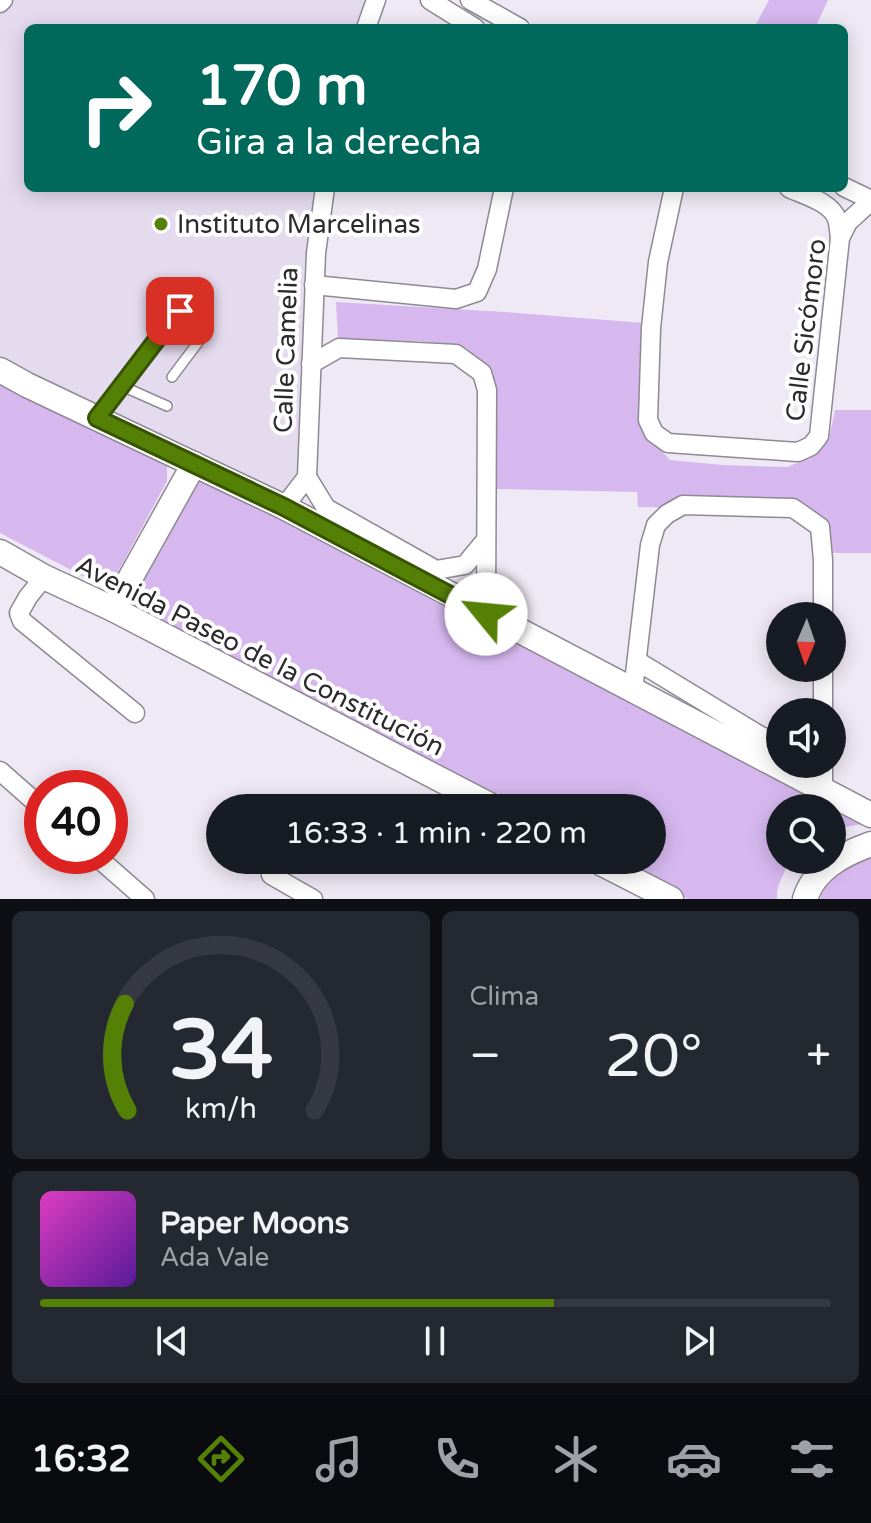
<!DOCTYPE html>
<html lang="es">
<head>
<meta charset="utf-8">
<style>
  :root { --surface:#171b24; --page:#242831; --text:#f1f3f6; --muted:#9ea1a6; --line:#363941; --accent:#558006 }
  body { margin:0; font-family:"Varela Round",sans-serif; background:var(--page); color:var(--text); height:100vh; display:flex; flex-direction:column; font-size:30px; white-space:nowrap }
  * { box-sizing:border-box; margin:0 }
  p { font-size:26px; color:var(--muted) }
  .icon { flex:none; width:44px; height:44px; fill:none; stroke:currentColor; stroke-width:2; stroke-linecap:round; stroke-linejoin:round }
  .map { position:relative; height:899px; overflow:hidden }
  .details { display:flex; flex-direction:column; gap:12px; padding:12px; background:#0d0f14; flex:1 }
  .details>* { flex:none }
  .banner { position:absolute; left:24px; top:24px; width:824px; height:168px; border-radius:12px; box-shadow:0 4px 20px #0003; background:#00695c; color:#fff; overflow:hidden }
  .needle { width:52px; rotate:182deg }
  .controls { position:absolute; left:766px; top:602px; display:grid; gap:16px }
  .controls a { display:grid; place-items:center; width:80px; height:80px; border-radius:50%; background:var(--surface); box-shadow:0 4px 20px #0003; font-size:40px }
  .speed { position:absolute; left:24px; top:770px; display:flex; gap:16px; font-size:40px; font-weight:700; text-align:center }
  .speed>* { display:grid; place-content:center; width:104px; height:104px; border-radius:50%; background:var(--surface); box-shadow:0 4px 20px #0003; line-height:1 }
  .speed .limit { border:12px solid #d22; background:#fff; color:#111 }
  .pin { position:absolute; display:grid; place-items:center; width:68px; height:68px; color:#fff; margin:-34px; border-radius:16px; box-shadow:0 4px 12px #0006 }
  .me { position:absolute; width:88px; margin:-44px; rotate:298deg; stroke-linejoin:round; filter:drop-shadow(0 0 6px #0008) }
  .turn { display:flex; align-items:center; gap:28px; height:168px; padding:0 40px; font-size:36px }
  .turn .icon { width:104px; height:104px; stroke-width:2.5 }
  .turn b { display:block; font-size:56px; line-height:68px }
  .big { font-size:60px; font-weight:600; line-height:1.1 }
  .details .tile { flex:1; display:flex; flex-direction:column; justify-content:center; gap:12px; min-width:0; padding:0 28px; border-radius:12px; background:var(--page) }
  .details .dial { align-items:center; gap:0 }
  .dial svg { height:208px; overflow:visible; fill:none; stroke:var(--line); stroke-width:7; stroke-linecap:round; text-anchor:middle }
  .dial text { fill:var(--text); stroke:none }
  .song { display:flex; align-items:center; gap:24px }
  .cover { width:96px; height:96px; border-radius:12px; background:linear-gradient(135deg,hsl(310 70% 55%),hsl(270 70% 35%)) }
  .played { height:8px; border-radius:4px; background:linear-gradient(90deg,var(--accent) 65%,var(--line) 65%) }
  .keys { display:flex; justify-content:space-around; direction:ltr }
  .heat { display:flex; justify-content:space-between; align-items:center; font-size:44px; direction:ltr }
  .details .tiles { flex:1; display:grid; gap:12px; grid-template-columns:1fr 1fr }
  .tile:last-child { grid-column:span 2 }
  .trip { position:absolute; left:206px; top:794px; width:460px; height:80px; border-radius:40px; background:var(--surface); box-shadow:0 4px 20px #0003; font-weight:600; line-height:80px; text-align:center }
  .menu { display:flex; height:128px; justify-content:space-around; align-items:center; background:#090b0e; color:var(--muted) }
  .menu .icon { width:56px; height:56px }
  .menu .active { color:var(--accent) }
  .menu b { font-size:36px; color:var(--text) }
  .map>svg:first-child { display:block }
</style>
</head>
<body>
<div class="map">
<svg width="871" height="899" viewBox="0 0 871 899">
  <rect width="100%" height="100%" fill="#efe9f5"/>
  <polygon fill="#e5dbef" points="4,0 374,0 366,28 28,28 28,188 328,188 309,481 279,491 203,453 34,375 0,356 0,4"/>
  <g fill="#d6b8ee">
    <polygon points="769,0 828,0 815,28 754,28"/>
    <polygon points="336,302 505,312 644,323 652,440 670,460 723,465 787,467 810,458 829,438 835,410 871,410 871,553 830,553 797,510 638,507 637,492 492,489 494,425 487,365 465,347 419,341 338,340"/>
    <polygon points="0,382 167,464 167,481 114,579 98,584 0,533"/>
    <path d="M196 475 864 816 863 824 832 829V808H780V860H792C784 871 776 886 777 899H688L615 860H652V808H517L129 602Z"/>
    <path d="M871 858V899H820C828 876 849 864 871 858Z"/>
  </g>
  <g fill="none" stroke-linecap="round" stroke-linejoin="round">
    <defs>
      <g id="lane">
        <polyline points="122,386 167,406"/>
        <path d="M98 416 177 313 180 311C190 316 204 324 202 337L172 377"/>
      </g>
      <g id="street">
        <polyline points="430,0 475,28"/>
        <polyline points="470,0 520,28"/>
        <polyline points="0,3 3,0"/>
        <polyline points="366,28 376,0"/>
        <polyline points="844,187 871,200"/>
        <polyline points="674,188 658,262 651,328 648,420 654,433 668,443 798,452 811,446 819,436 840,238 848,222 871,201"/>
        <path d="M789 188C804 195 831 202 837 219 839 225 839 232 840 238"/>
        <polyline points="314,285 456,299 477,292 487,269 504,188"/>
        <polyline points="311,364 339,348 456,354 482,373 487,390 486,614"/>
        <polyline points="307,477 326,508 436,570 465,565 485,541"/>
        <polyline points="284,507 307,477 316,253 325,188"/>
        <polyline points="44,577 28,597 19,613 22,621 135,713"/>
        <polyline points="637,661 764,738 780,737"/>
        <polyline points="633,691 650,545 656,525 667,514 683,505 793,508 820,527 823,560 823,616"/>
        <polyline points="823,712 823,668"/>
        <polyline points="0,771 42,808"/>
        <polyline points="823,791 823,764"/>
        <polyline points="96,856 145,899"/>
        <polyline points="271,875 313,899"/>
      </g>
      <g id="secondary">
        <polyline points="0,370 27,385 284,507 871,815"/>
        <polyline points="0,552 44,577 113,609 495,808"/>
        <polyline points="113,609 194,464"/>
        <polyline points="595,860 671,899"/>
        <path d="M805 899C814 869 843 854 871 844"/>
      </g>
    </defs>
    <use href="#lane" stroke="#8f8994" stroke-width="12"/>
    <use href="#street" stroke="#8f8994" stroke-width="21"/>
    <use href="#secondary" stroke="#8f8994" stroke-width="27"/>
    <use href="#lane" stroke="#fff" stroke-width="9"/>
    <use href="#street" stroke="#fff" stroke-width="18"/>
    <use href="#secondary" stroke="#fff" stroke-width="24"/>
  </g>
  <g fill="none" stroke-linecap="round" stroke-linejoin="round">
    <defs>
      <polyline id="route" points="180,311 177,313 97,418 284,507 486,614"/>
    </defs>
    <use href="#route" stroke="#375304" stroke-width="20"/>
    <use href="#route" stroke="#558006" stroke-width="14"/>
  </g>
  <circle fill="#558006" stroke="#fff" stroke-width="3" cx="161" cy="224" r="8"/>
  <g text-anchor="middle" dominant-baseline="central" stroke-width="8" stroke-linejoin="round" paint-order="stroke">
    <g font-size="26" fill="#2c2a2e" stroke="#fff" text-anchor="start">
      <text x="177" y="224">Instituto Marcelinas</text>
    </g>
    <g font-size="26" fill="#2c2a2e" stroke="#fff">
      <text transform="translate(806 330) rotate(-83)">Calle Sicómoro</text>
      <text transform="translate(286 350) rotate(-88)">Calle Camelia</text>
      <text transform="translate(260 656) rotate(27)">Avenida Paseo de la Constitución</text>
    </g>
  </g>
</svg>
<div class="controls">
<a><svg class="needle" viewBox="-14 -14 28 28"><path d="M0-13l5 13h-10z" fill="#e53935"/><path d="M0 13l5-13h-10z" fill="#9ea1a6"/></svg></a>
<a><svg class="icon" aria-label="sound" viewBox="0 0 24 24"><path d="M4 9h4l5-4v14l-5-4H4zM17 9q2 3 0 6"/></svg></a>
<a><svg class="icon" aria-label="search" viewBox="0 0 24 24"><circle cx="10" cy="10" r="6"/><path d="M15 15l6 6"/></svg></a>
</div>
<div class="speed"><div class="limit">40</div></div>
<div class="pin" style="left:180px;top:311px;background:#d93025"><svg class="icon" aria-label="arrive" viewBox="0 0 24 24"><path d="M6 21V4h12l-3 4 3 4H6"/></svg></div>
<svg class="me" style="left:486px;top:614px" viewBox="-20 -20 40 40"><circle r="19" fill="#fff"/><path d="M0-13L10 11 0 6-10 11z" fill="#558006"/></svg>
<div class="trip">16:33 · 1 min · 220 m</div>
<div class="banner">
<div class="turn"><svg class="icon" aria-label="right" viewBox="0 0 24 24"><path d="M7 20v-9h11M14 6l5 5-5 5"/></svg><div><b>170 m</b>Gira a la derecha</div></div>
</div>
</div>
<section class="details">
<div class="tiles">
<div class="tile dial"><svg viewBox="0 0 100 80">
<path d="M14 69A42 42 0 1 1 86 69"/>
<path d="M14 69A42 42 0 0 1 13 28" stroke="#558006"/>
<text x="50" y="56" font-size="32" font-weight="700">34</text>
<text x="50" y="72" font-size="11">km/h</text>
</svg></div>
<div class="tile"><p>Clima</p>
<div class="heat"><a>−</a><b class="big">20°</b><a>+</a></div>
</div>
<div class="tile">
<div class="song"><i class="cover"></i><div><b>Paper Moons</b><p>Ada Vale</p></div></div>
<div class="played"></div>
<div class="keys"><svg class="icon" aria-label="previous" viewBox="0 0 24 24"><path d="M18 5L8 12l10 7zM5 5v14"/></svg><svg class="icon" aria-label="pause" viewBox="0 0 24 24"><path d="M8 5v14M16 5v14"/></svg><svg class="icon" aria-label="next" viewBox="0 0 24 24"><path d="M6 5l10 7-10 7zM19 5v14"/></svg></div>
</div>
</div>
</section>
<nav class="menu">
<b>16:32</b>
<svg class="icon active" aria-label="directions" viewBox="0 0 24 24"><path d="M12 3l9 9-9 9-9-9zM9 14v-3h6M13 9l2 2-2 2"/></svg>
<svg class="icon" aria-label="music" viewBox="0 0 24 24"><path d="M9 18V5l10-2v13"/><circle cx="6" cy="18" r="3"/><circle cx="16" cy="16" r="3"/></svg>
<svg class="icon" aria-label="phone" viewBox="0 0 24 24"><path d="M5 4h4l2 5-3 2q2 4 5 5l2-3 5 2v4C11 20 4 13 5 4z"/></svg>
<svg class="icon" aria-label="climate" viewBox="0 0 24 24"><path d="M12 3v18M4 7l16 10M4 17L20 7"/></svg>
<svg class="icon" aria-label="car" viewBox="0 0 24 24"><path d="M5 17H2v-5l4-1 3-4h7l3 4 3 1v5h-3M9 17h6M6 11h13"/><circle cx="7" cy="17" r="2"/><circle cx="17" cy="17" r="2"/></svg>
<svg class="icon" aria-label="filters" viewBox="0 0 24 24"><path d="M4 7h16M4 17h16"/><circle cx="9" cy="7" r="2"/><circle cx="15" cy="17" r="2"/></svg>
</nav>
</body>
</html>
